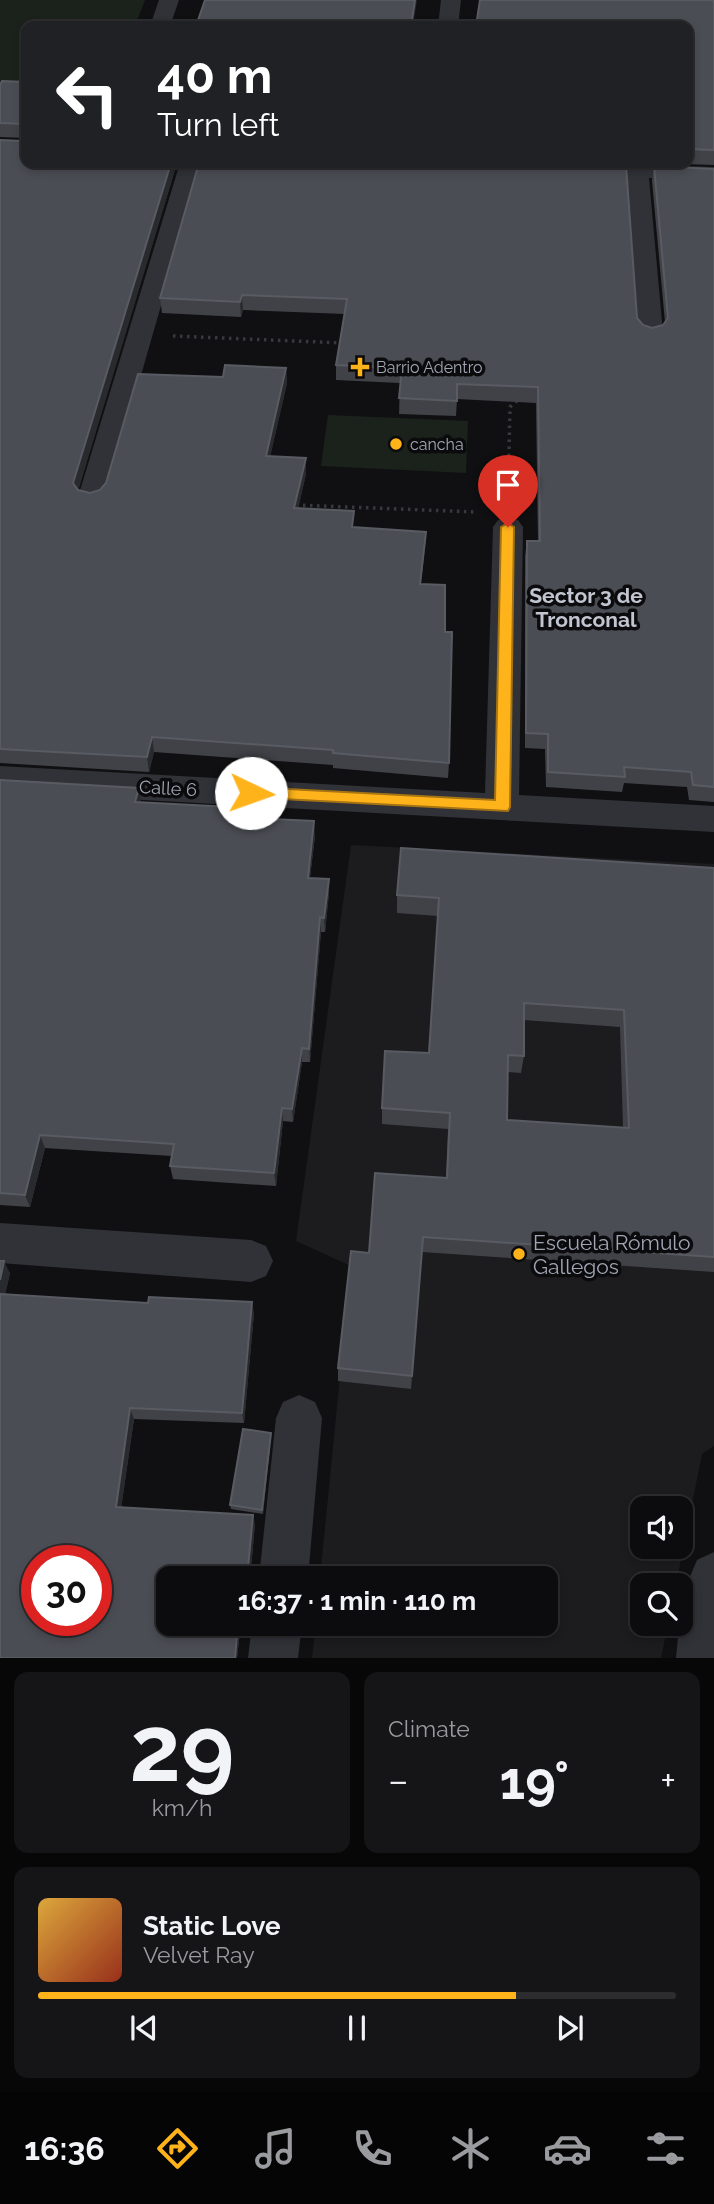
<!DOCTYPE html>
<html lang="en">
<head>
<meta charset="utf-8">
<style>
  :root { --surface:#0c0c0e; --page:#151517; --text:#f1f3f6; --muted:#9a9b9e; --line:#2c2c2e; --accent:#ffb31b }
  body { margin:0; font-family:Raleway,sans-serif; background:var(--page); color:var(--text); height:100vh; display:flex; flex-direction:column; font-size:26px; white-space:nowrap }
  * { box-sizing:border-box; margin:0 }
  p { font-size:23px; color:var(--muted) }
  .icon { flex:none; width:38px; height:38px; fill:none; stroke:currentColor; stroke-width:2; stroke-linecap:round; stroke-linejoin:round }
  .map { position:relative; height:1658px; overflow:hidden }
  .panel { display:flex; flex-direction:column; gap:14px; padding:14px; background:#070708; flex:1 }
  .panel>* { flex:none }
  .hud { position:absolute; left:21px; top:21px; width:672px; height:147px; border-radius:14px; box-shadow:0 4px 10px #0003,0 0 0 2px var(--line); background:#202124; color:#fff; overflow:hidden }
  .tools { position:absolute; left:630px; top:1496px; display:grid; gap:14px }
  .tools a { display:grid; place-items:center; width:63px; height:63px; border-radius:14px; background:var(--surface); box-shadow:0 4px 10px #0003,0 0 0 2px var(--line); font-size:35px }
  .speed { position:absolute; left:21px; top:1545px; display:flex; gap:14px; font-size:35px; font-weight:700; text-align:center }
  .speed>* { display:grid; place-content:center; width:91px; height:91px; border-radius:50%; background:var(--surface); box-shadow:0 4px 10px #0003,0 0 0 2px var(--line); line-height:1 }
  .speed .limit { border:10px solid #d22; background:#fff; color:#111 }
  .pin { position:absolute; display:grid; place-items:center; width:60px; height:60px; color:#fff; margin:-72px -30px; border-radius:50% 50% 50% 0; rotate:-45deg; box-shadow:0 0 7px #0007 }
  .pin .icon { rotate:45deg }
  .me { position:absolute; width:77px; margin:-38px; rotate:93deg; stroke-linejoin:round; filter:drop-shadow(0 0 5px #0008) }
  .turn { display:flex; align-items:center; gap:24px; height:147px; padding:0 21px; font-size:32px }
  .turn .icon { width:91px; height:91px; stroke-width:2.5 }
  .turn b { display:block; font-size:49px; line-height:60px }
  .big { font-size:52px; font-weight:700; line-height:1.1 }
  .panel .card { flex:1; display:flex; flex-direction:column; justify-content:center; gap:10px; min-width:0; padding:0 24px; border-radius:14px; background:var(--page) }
  .panel .dial { align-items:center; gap:0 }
  .dial b { font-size:91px; line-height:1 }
  .song { display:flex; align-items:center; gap:21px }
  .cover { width:84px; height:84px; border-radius:10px; background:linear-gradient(135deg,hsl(40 70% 55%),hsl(10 70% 35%)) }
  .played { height:7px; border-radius:4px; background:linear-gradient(90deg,var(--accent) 75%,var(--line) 75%) }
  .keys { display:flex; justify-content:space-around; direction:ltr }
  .heat { display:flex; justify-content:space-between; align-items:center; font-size:38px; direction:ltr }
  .panel .tiles { flex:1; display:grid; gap:14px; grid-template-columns:1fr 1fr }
  .card:last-child { grid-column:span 2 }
  .trip { position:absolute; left:156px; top:1566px; width:402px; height:70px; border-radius:14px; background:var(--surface); box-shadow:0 4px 10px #0003,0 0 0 2px var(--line); font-weight:700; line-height:70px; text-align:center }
  .tab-bar { display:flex; height:112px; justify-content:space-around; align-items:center; background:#050506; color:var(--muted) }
  .tab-bar .icon { width:49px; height:49px }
  .tab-bar .active { color:var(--accent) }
  .tab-bar b { font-size:32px; color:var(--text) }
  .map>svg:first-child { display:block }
</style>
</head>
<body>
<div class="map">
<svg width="714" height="1658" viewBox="0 0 714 1658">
  <rect width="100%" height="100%" fill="#101012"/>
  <path fill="#1c1c1f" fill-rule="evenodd" d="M351 845 714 864V1446L702 1454 676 1585 642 1586V1624H668L661 1658H312L316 1624H546V1578H320L351 1266 296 1241ZM642 1508H681V1547H642Z"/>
  <g fill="#1a221b">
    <polygon points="0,0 145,0 135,26 26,26 26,134 0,133"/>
    <polygon points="328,415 468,421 466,473 321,466"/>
  </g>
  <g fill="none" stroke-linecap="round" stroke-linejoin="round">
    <g stroke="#37393e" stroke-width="3.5" stroke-dasharray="2.5 4.5" stroke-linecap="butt">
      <polyline points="173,336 343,343"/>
      <polyline points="508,498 510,407 519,399"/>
      <polyline points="296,505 476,512"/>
    </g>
    <g fill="#313237" fill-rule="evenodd">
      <polygon points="159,0 179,0 170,26 150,26"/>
      <polygon points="441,0 461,0 458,26 438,26"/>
      <polygon points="180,163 202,163 106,497 102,503 92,506 82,503 78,497"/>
      <polygon points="578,163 714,167 714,181 649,178 663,333 659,338 650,341 641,338 637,333 626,177 572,174 569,169 572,164"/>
      <polygon points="508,517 518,520 523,527 519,795 714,806 714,832 0,792 0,766 485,793 493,527 498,520"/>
      <polygon points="0,1223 251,1240 266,1246 273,1261 266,1276 251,1282 0,1263"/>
      <polygon points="299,1395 315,1402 322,1418 308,1578 259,1578 276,1418 283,1402"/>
      <polygon points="714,1552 714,1658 676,1658 682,1596 697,1560"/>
      <polygon points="252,1624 302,1624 298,1658 248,1658"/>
    </g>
  </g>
  <g fill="#414248" fill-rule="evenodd">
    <polygon points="714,0 714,165 655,163 688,163 688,26"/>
    <polygon points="26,82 26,163 121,167 123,163 177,163 78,490 90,493 100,490 223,377 286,368 287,383 270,456 306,474 298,508 354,528 426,532 421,584 445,632 449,763 448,778 333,768 333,765 154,752 149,772 0,763 0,140 25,141 25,138 0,137 0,85"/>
    <polygon points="199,163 637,318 643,325 652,328 663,325 665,322 652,181 654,166 714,169 714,802 689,800 687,787 624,783 622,792 546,787 545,749 525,748 525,556 527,541 538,541 536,403 457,399 456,416 399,414 400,383 336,380 336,365 345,314 243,310 241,317 162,313 160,298"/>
    <polygon points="0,780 141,803 231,807 232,817 315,836 310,878 329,879 329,893 325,932 321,932 310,1062 302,1062 293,1122 283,1121 276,1186 173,1179 170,1166 172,1156 45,1148 30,1207 0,1205"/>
    <path d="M714 868V1272L422 1252 411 1389 338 1381V1368L369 1253 446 1178 448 1129 382 1124V1108L429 1053 438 916 397 913V895ZM524 1020 620 1027 623 1128 507 1120 508 1072 521 1073 524 1056Z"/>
    <polygon points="0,1261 10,1273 5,1294 254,1313 244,1423 134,1419 121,1508 255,1524 250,1578 168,1578 241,1624 237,1658 0,1658"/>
    <polygon points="271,1433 271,1437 263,1514 231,1509 230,1505"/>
  </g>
  <g fill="#292a2e">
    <polygon points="415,0 417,0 413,26 411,26"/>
    <polygon points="171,163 177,163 76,498 73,483"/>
    <polygon points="242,295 243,310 241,317 240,302"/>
    <polygon points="286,368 287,383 267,471 266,456"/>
    <polygon points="306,458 306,474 295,523 294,508"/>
    <polygon points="426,532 425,548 419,600 420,584"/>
    <polygon points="152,737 154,752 149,772 147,757"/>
    <polygon points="139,788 141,803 135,802"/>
    <polygon points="314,821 315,836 308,893 308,878"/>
    <polygon points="329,879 329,893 325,932 324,918"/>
    <polygon points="320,917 321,932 310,1062 309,1049"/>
    <polygon points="302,1048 302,1062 293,1122 292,1109"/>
    <polygon points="282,1108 283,1121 276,1186 274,1173"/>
    <polygon points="40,1135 45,1148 30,1207 25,1195"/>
    <polygon points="4,1261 10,1273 3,1305 0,1300 0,1280"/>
    <polygon points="252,1302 254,1313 244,1423 242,1413"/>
    <polygon points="130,1408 134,1419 120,1516 116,1507"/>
    <polygon points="271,1433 271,1437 263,1514 262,1510"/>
    <polygon points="253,1515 255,1524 250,1578 247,1578"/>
    <polygon points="238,1624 241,1624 237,1658 235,1658"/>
  </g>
  <g fill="#4b4d54" stroke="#595b63" stroke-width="2" fill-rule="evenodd">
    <polygon points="205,0 415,0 411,26 196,26"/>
    <polygon points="480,0 714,0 714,150 688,149 688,26 476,26"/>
    <polygon points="2,81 26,82 26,163 121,167 123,163 171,163 73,483 78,490 90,493 100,490 106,483 138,374 223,377 225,365 286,368 266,456 306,458 294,508 354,511 352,527 426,532 420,584 445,585 445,632 452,632 449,763 333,753 333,750 152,737 147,757 0,749 0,140 25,141 25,124 0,123 0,85"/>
    <polygon points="199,163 565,163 626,165 637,318 643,325 652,328 663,325 668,318 654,166 714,169 714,787 693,785 691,772 624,767 625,777 548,772 548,734 526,733 527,541 540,541 538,387 457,384 457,401 399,398 402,368 336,365 347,299 242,295 240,302 160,298"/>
    <polygon points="0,780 139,788 135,802 231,807 230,817 314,821 308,878 329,879 324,918 320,917 309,1049 302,1048 292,1109 282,1108 274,1173 170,1166 174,1144 40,1135 25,1195 0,1193"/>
    <path d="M401 848 714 868V1257L423 1237 412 1376 338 1368 351 1251 369 1253 375 1173 447 1178 450 1113 382 1108 385 1051 429 1053 439 898 397 895ZM524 1003 624 1010 629 1128 507 1120 508 1055 524 1056Z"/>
    <polygon points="0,1261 4,1261 0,1280"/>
    <path d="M0 1294 148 1303 149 1297 252 1302 242 1413 130 1408 116 1507 253 1515 247 1578H168V1624H238L235 1658H0ZM37 1561H96V1620H37Z"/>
    <polygon points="243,1429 271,1433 262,1510 230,1505"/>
  </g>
  <polygon fill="#ffb31b" stroke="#a67412" stroke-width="2" points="508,523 514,527 510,807 508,811 246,797 243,793 251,787 495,800 501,527"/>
  <g fill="#ffb31b" stroke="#0b0b0d" stroke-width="2.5">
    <path d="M356.5 356.5h7v7h7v7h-7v7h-7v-7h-7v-7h7z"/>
    <circle cx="396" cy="444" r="7"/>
    <circle cx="519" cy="1254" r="7"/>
  </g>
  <g text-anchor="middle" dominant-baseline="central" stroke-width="7" stroke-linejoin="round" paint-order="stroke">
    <g font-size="16" fill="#a0a6b4" stroke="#0b0b0d" text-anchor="start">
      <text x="376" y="367">Barrio Adentro</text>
      <text x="410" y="444">cancha</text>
    </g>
    <g font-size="18" fill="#a0a6b4" stroke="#0b0b0d">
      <text transform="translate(168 788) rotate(3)">Calle 6</text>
    </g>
    <g font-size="21" font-weight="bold" fill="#c1c5d0" stroke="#0b0b0d">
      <text x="586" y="595">Sector 3 de<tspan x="586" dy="24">Tronconal</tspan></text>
    </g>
    <g font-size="21" fill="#a0a6b4" stroke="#0b0b0d" text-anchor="start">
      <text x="533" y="1242">Escuela Rómulo<tspan x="533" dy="24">Gallegos</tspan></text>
    </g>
  </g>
</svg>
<div class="tools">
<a><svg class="icon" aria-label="sound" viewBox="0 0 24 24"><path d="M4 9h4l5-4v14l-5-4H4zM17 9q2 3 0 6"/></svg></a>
<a><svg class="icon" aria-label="search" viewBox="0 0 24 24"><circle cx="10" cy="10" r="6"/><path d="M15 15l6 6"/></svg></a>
</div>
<div class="speed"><div class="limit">30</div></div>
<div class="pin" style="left:508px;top:527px;background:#d93025"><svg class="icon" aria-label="arrive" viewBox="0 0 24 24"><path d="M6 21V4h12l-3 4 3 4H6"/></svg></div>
<svg class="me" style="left:251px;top:793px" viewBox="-20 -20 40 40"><circle r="19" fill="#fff"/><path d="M0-13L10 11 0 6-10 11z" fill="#ffb31b"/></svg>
<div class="trip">16:37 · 1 min · 110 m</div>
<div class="hud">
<div class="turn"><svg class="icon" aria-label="left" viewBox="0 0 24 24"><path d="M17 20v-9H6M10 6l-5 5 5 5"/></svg><div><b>40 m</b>Turn left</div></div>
</div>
</div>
<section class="panel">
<div class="tiles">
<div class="card dial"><b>29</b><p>km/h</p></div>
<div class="card"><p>Climate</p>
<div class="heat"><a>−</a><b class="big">19°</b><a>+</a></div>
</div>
<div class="card">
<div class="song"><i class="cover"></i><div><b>Static Love</b><p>Velvet Ray</p></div></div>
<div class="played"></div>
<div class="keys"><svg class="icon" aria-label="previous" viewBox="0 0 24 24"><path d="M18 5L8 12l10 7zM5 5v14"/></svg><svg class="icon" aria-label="pause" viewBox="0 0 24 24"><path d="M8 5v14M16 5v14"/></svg><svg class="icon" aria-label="next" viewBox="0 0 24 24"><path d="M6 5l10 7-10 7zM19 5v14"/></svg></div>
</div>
</div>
</section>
<nav class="tab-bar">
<b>16:36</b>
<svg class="icon active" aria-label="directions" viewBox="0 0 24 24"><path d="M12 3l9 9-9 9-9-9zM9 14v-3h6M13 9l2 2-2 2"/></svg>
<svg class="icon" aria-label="music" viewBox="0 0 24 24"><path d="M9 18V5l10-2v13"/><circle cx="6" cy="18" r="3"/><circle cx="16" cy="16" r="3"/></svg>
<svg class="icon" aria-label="phone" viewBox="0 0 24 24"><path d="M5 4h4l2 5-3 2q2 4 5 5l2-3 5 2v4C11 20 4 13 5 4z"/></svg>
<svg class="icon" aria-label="climate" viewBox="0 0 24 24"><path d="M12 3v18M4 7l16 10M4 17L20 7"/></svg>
<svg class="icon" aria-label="car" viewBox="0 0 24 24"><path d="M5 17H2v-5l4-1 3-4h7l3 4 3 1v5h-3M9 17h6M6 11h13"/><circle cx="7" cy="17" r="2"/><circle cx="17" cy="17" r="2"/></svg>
<svg class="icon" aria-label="filters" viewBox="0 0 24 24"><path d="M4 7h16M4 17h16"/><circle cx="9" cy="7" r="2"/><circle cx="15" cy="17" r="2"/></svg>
</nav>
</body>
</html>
